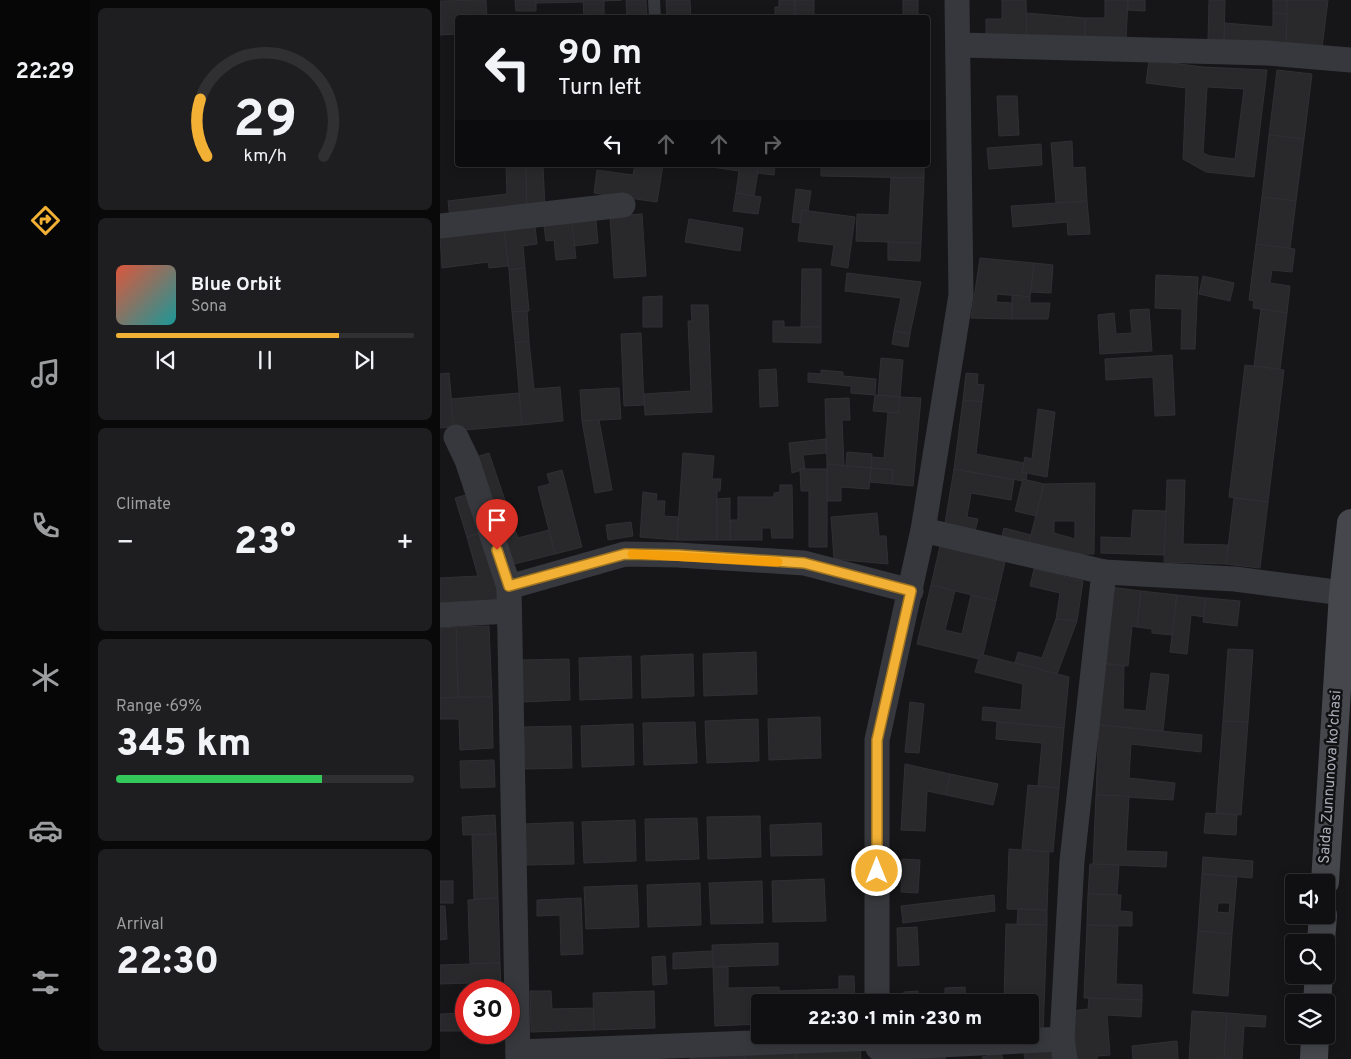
<!DOCTYPE html>
<html lang="en">
<head>
<meta charset="utf-8">
<style>
  :root { --surface:#101012; --page:#1e1e20; --text:#f1f3f6; --muted:#9c9d9f; --line:#303032; --accent:#f2b134 }
  body { margin:0; font-family:Overpass,sans-serif; background:var(--page); color:var(--text); height:100vh; display:flex; flex-direction:column; font-size:19px; white-space:nowrap }
  * { box-sizing:border-box; margin:0 }
  p { font-size:16px; color:var(--muted) }
  .icon { flex:none; width:28px; height:28px; fill:none; stroke:currentColor; stroke-width:2; stroke-linecap:round; stroke-linejoin:round }
  .map { position:relative; flex:1; overflow:hidden }
  .drawer { display:flex; flex-direction:column; gap:8px; padding:8px; background:#09090a; width:350px }
  .drawer>* { flex:none }
  .banner { position:absolute; left:15px; top:15px; width:475px; height:152px; border-radius:5px; box-shadow:0 2px 12px #0003,0 0 0 1px var(--line); background:#101012; color:var(--text); overflow:hidden }
  .buttons { position:absolute; left:845px; top:874px; display:grid; gap:10px }
  .buttons a { display:grid; place-items:center; width:50px; height:50px; border-radius:5px; background:var(--surface); box-shadow:0 2px 12px #0003,0 0 0 1px var(--line); font-size:25px }
  .speed { position:absolute; left:15px; top:979px; display:flex; gap:10px; font-size:25px; font-weight:700; text-align:center }
  .speed>* { display:grid; place-content:center; width:65px; height:65px; border-radius:50%; background:var(--surface); box-shadow:0 2px 12px #0003,0 0 0 1px var(--line); line-height:1 }
  .speed .limit { border:8px solid #d22; background:#fff; color:#111 }
  .pin { position:absolute; display:grid; place-items:center; width:42px; height:42px; color:#fff; margin:-51px -21px; border-radius:50% 50% 50% 0; rotate:-45deg; box-shadow:0 0 5px #0007 }
  .pin .icon { rotate:45deg }
  .me { position:absolute; width:55px; margin:-28px; rotate:0deg; stroke-linejoin:round; filter:drop-shadow(0 0 4px #0008) }
  .turn { display:flex; align-items:center; gap:18px; height:105px; padding:0 20px; font-size:22px }
  .turn .icon { width:65px; height:65px; stroke-width:2.5 }
  .turn b { display:block; font-size:35px; line-height:42px }
  .lanes { display:flex; align-items:center; height:48px; padding:0 20px; background:#0003; justify-content:center; gap:25px; direction:ltr }
  .lanes .off { opacity:.35 }
  .big { font-size:38px; font-weight:800; line-height:1.1 }
  .drawer .card { flex:1; display:flex; flex-direction:column; justify-content:center; gap:8px; min-width:0; padding:0 18px; border-radius:8px; background:var(--page) }
  .drawer .dial { align-items:center; gap:0 }
  .dial svg { height:130px; overflow:visible; fill:none; stroke:var(--line); stroke-width:7; stroke-linecap:round; text-anchor:middle }
  .dial text { fill:var(--text); stroke:none }
  .song { display:flex; align-items:center; gap:15px }
  .cover { width:60px; height:60px; border-radius:8px; background:linear-gradient(135deg,hsl(10 70% 55%),hsl(180 70% 35%)) }
  .played { height:5px; border-radius:2px; background:linear-gradient(90deg,var(--accent) 75%,var(--line) 75%) }
  .keys { display:flex; justify-content:space-around; direction:ltr }
  .heat { display:flex; justify-content:space-between; align-items:center; font-size:28px; direction:ltr }
  .charge { height:8px; border-radius:4px; background:linear-gradient(90deg,#34c759 69%,var(--line) 0) }
  .trip { position:absolute; left:311px; top:994px; width:288px; height:50px; border-radius:5px; background:var(--surface); box-shadow:0 2px 12px #0003,0 0 0 1px var(--line); font-weight:800; line-height:50px; text-align:center }
  main { display:flex; flex:1; min-height:0 }
  .tab-bar { display:flex; flex-direction:column; width:90px; justify-content:space-around; align-items:center; background:#060607; color:var(--muted) }
  .tab-bar .icon { width:35px; height:35px }
  .tab-bar .on { color:var(--accent) }
  .tab-bar b { font-size:22px; color:var(--text) }
  .map>svg:first-child { display:block }
</style>
</head>
<body>
<main>
<nav class="tab-bar">
<b>22:29</b>
<svg class="icon on" aria-label="directions" viewBox="0 0 24 24"><path d="M12 3l9 9-9 9-9-9zM9 14v-3h6M13 9l2 2-2 2"/></svg>
<svg class="icon" aria-label="music" viewBox="0 0 24 24"><path d="M9 18V5l10-2v13"/><circle cx="6" cy="18" r="3"/><circle cx="16" cy="16" r="3"/></svg>
<svg class="icon" aria-label="phone" viewBox="0 0 24 24"><path d="M5 4h4l2 5-3 2q2 4 5 5l2-3 5 2v4C11 20 4 13 5 4z"/></svg>
<svg class="icon" aria-label="climate" viewBox="0 0 24 24"><path d="M12 3v18M4 7l16 10M4 17L20 7"/></svg>
<svg class="icon" aria-label="car" viewBox="0 0 24 24"><path d="M5 17H2v-5l4-1 3-4h7l3 4 3 1v5h-3M9 17h6M6 11h13"/><circle cx="7" cy="17" r="2"/><circle cx="17" cy="17" r="2"/></svg>
<svg class="icon" aria-label="filters" viewBox="0 0 24 24"><path d="M4 7h16M4 17h16"/><circle cx="9" cy="7" r="2"/><circle cx="15" cy="17" r="2"/></svg>
</nav>
<section class="drawer">
<div class="card dial"><svg viewBox="0 0 100 80">
<path d="M14 69A42 42 0 1 1 86 69"/>
<path d="M14 69A42 42 0 0 1 10 34" stroke="#f2b134"/>
<text x="50" y="56" font-size="32" font-weight="700">29</text>
<text x="50" y="72" font-size="11">km/h</text>
</svg></div>
<div class="card">
<div class="song"><i class="cover"></i><div><b>Blue Orbit</b><p>Sona</p></div></div>
<div class="played"></div>
<div class="keys"><svg class="icon" aria-label="previous" viewBox="0 0 24 24"><path d="M18 5L8 12l10 7zM5 5v14"/></svg><svg class="icon" aria-label="pause" viewBox="0 0 24 24"><path d="M8 5v14M16 5v14"/></svg><svg class="icon" aria-label="next" viewBox="0 0 24 24"><path d="M6 5l10 7-10 7zM19 5v14"/></svg></div>
</div>
<div class="card"><p>Climate</p>
<div class="heat"><a>−</a><b class="big">23°</b><a>+</a></div>
</div>
<div class="card"><p>Range · 69%</p><b class="big">345 km</b><div class="charge"></div></div>
<div class="card"><p>Arrival</p><b class="big">22:30</b></div>
</section>
<div class="map">
<svg width="911" height="1059" viewBox="0 0 911 1059">
  <rect width="100%" height="100%" fill="#161618"/>
  <g fill="#29292c" stroke="#303034" fill-rule="evenodd">
    <polygon points="46,0 47,18 16,18 17,34 0,35 0,1"/>
    <polygon points="75,0 96,0 96,11 76,11"/>
    <polygon points="96,0 143,0 143,2 96,3"/>
    <polygon points="143,0 182,0 164,1 164,18 144,18"/>
    <polygon points="186,0 206,0 207,18 187,18"/>
    <polygon points="226,0 250,0 251,18 227,18"/>
    <polygon points="339,0 355,0 355,18 335,18 335,7 339,7"/>
    <rect x="355" y="0" width="19" height="18"/>
    <rect x="463" y="0" width="15" height="18"/>
    <polygon points="562,0 586,0 587,35 546,35 546,19 562,19"/>
    <polygon points="665,0 688,0 686,40 645,40 645,18 665,18"/>
    <polygon points="688,0 705,0 705,11 688,10"/>
    <polygon points="769,0 785,0 784,41 768,39"/>
    <polygon points="833,0 847,0 847,14 833,13"/>
    <polygon points="847,0 888,0 882,48 846,45"/>
    <polygon points="586,13 645,18 645,40 587,35"/>
    <polygon points="833,13 847,14 846,45 784,41 785,23 833,27"/>
    <path d="M709 60 763 67 827 70 814 177 766 172 743 159 746 88 706 83ZM767 87 804 89 795 159 770 156 763 153Z"/>
    <polygon points="837,70 872,74 864,139 829,135"/>
    <polygon points="557,96 577,96 579,135 559,136"/>
    <polygon points="829,135 864,139 856,201 822,197"/>
    <polygon points="632,141 633,168 645,167 647,201 616,203 611,143"/>
    <polygon points="601,144 602,165 549,169 547,148"/>
    <polygon points="66,165 86,165 87,211 10,219 8,201 67,194"/>
    <polygon points="86,165 103,165 105,209 87,211"/>
    <polygon points="195,165 223,165 217,202 154,193 157,170 193,175"/>
    <polygon points="258,165 319,165 314,196 296,193 299,171"/>
    <polygon points="319,165 335,165 334,175 317,173"/>
    <polygon points="381,165 484,165 484,178 381,176"/>
    <polygon points="451,178 484,178 481,243 416,241 417,214 449,215"/>
    <polygon points="356,189 371,191 368,211 362,210 360,223 352,222"/>
    <polygon points="296,193 321,197 318,214 293,211"/>
    <polygon points="822,197 856,201 850,248 816,244"/>
    <polygon points="647,201 650,234 628,235 627,222 573,227 571,206"/>
    <polygon points="362,210 415,217 408,268 391,265 394,245 358,241"/>
    <polygon points="202,214 206,276 174,278 170,216"/>
    <polygon points="249,219 303,228 300,251 245,242"/>
    <polygon points="156,220 158,243 134,246 132,223"/>
    <polygon points="132,223 136,258 116,260 114,240 106,241 104,226"/>
    <polygon points="95,226 97,244 83,246 85,268 69,270 64,229"/>
    <polygon points="64,229 68,266 49,268 48,262 2,268 0,236"/>
    <polygon points="448,242 481,243 480,261 448,260"/>
    <polygon points="816,244 855,249 852,272 832,270 830,283 850,286 847,313 813,308 814,301 809,300"/>
    <polygon points="540,258 594,263 590,297 557,294 556,302 572,303 572,319 531,318"/>
    <polygon points="594,263 613,265 611,293 591,292"/>
    <polygon points="85,268 89,311 72,312 69,270"/>
    <polygon points="362,269 381,269 381,327 361,327"/>
    <polygon points="407,273 481,282 470,334 454,331 461,298 405,291"/>
    <polygon points="716,275 758,277 755,349 741,349 742,309 715,308"/>
    <polygon points="763,276 794,283 790,301 759,294"/>
    <polygon points="572,295 590,297 590,303 610,303 608,319 572,319"/>
    <polygon points="222,296 222,327 203,327 203,297"/>
    <polygon points="251,305 268,305 272,412 205,415 204,394 251,391 248,321 252,321"/>
    <polygon points="709,309 712,351 660,354 658,315 674,313 676,334 692,333 690,310"/>
    <polygon points="821,309 847,313 840,369 814,366"/>
    <polygon points="87,311 89,341 75,343 72,312"/>
    <polygon points="333,321 344,321 344,327 381,327 381,343 333,342"/>
    <polygon points="454,331 470,334 468,347 452,344"/>
    <polygon points="201,333 204,405 184,406 181,334"/>
    <polygon points="89,341 94,389 120,387 123,421 82,425 75,343"/>
    <polygon points="732,355 735,415 715,416 713,377 666,380 665,359"/>
    <polygon points="441,358 463,360 460,397 438,395"/>
    <polygon points="805,365 844,370 828,502 789,497"/>
    <polygon points="336,369 338,406 320,407 319,370"/>
    <polygon points="381,370 403,372 403,376 436,379 435,395 411,393 411,386 368,382 368,373 381,374"/>
    <polygon points="9,373 14,427 0,428 0,374"/>
    <polygon points="526,373 538,374 537,384 544,385 542,402 523,400"/>
    <polygon points="179,388 181,419 142,421 140,390"/>
    <polygon points="79,393 82,425 14,431 11,399"/>
    <polygon points="435,395 460,397 458,413 433,411"/>
    <polygon points="460,397 481,398 473,486 452,484 453,470 431,468 432,457 444,458 448,412 458,413"/>
    <polygon points="409,398 410,420 402,420 404,466 387,464 385,399"/>
    <polygon points="523,400 542,402 536,454 584,463 582,472 587,473 586,480 583,479 583,481 514,469"/>
    <polygon points="598,409 615,412 607,477 582,472 585,457 592,459"/>
    <polygon points="159,420 172,490 155,493 142,421"/>
    <polygon points="386,439 386,453 363,455 365,469 352,473 349,443"/>
    <polygon points="407,452 432,454 431,468 406,466"/>
    <polygon points="49,453 73,524 54,530 30,459"/>
    <polygon points="243,453 274,456 272,479 281,479 280,491 277,491 277,540 237,540"/>
    <polygon points="387,464 431,468 429,489 401,487 401,501 387,501"/>
    <polygon points="431,468 453,470 452,484 430,482"/>
    <polygon points="360,469 387,469 387,547 369,547 369,491 361,491"/>
    <polygon points="514,469 574,480 571,500 531,493 527,517 538,519 535,531 505,523"/>
    <polygon points="122,470 142,547 115,554 98,487 110,484 107,474"/>
    <polygon points="583,479 604,484 596,516 575,511"/>
    <polygon points="727,480 745,480 743,544 788,545 786,564 724,562"/>
    <path d="M655 483 654 554H642L588 546 604 484ZM614 521H635V539L614 533Z"/>
    <polygon points="340,485 352,485 353,538 332,538 331,528 322,528 322,540 290,540 290,520 298,520 298,497 334,497 334,493 340,492"/>
    <polygon points="203,492 217,494 216,501 225,501 224,516 238,517 237,540 200,537"/>
    <polygon points="33,493 44,532 27,537 15,498"/>
    <polygon points="290,498 290,540 277,540 277,499"/>
    <polygon points="794,498 828,502 820,568 786,564"/>
    <polygon points="693,510 726,511 724,555 661,553 661,537 691,538"/>
    <polygon points="437,513 439,536 446,536 448,564 394,559 391,517"/>
    <polygon points="191,522 193,536 168,540 166,525"/>
    <polygon points="73,524 78,538 109,530 115,554 66,566 54,530"/>
    <polygon points="564,528 591,535 588,546 561,540"/>
    <polygon points="44,532 56,576 58,605 0,607 0,578 38,576 27,537"/>
    <polygon points="500,546 565,562 556,601 491,585"/>
    <polygon points="594,569 643,581 637,621 616,619 620,593 590,586"/>
    <polygon points="491,585 515,591 505,630 522,634 531,595 556,601 543,655 540,654 539,659 477,644"/>
    <polygon points="670,587 701,591 697,627 692,626 688,666 661,663"/>
    <polygon points="701,591 737,595 732,635 712,633 712,629 697,627"/>
    <polygon points="737,595 766,598 764,617 751,615 747,654 730,652"/>
    <polygon points="766,598 800,601 797,626 763,622"/>
    <polygon points="616,619 637,621 617,674 575,663 578,652 602,658"/>
    <polygon points="49,626 52,697 18,697 16,627"/>
    <polygon points="16,627 18,697 0,698 0,628"/>
    <polygon points="788,649 813,650 808,722 783,721"/>
    <polygon points="316,652 317,694 264,696 263,654"/>
    <polygon points="253,654 254,696 202,698 201,656"/>
    <polygon points="540,654 629,677 624,728 542,720 543,707 581,710 583,684 535,672"/>
    <polygon points="191,656 192,698 140,700 139,658"/>
    <polygon points="129,659 130,700 82,702 81,660"/>
    <polygon points="661,663 684,666 683,709 706,711 711,673 729,675 723,731 659,725"/>
    <polygon points="52,697 53,748 20,750 19,719 0,719 0,698"/>
    <polygon points="470,702 484,704 479,753 465,752"/>
    <polygon points="380,717 381,758 329,760 328,719"/>
    <polygon points="318,719 319,761 267,763 265,721"/>
    <polygon points="783,721 808,722 801,815 776,813"/>
    <polygon points="255,722 257,763 204,765 203,723"/>
    <polygon points="557,722 624,728 619,788 598,786 602,743 556,739"/>
    <polygon points="193,724 194,765 142,767 141,726"/>
    <polygon points="659,725 762,735 761,752 691,744 689,778 735,783 733,800 656,795"/>
    <polygon points="131,726 132,768 85,769 83,727"/>
    <polygon points="54,760 55,787 21,788 20,761"/>
    <polygon points="465,764 510,774 506,795 487,791 485,831 461,830"/>
    <polygon points="510,774 558,784 553,805 506,795"/>
    <polygon points="588,785 619,788 613,852 582,849"/>
    <polygon points="656,795 689,796 686,851 727,852 726,867 653,864"/>
    <polygon points="766,813 797,815 796,835 764,833"/>
    <polygon points="55,815 56,834 23,835 22,817"/>
    <polygon points="320,816 321,857 268,859 267,817"/>
    <polygon points="257,818 259,859 206,861 205,819"/>
    <polygon points="195,820 196,861 144,863 142,822"/>
    <polygon points="133,822 134,864 87,865 85,824"/>
    <polygon points="381,823 382,855 331,856 330,825"/>
    <polygon points="56,834 58,898 34,899 32,835"/>
    <polygon points="569,849 609,852 607,910 567,909"/>
    <polygon points="763,857 813,861 812,878 762,874"/>
    <polygon points="462,859 480,860 478,893 461,892"/>
    <polygon points="650,864 679,865 677,895 648,894"/>
    <path d="M762 874 797 877 792 934 758 931ZM778 903H790L789 913 777 912Z"/>
    <polygon points="384,879 386,921 333,922 332,881"/>
    <rect x="0" y="881" width="13" height="22"/>
    <polygon points="322,881 323,923 271,924 269,883"/>
    <polygon points="260,883 261,925 208,927 207,885"/>
    <polygon points="197,885 199,927 146,929 144,887"/>
    <polygon points="648,894 681,895 680,911 692,912 692,926 647,925"/>
    <polygon points="554,895 555,911 463,923 461,906"/>
    <polygon points="58,898 60,963 30,964 28,900"/>
    <polygon points="141,898 143,954 121,955 120,915 97,916 97,900"/>
    <polygon points="0,906 5,906 7,939 0,940"/>
    <polygon points="578,909 607,910 607,925 577,924"/>
    <polygon points="566,924 607,925 603,1034 590,1034 590,1002 564,1002"/>
    <polygon points="647,925 678,926 676,984 702,985 702,1000 644,998"/>
    <polygon points="477,927 479,965 458,966 457,928"/>
    <polygon points="758,931 792,934 788,996 753,993"/>
    <polygon points="338,943 338,965 273,967 272,945"/>
    <polygon points="273,951 273,967 233,969 233,953"/>
    <polygon points="225,956 227,984 213,985 212,957"/>
    <polygon points="60,963 61,990 30,990 30,983 0,984 0,965"/>
    <polygon points="273,967 288,967 288,988 339,987 340,1002 320,1002 320,1024 275,1026"/>
    <polygon points="399,976 414,976 415,1002 340,1002 339,991 399,989"/>
    <polygon points="525,987 526,1002 505,1002 505,988"/>
    <polygon points="90,991 111,991 112,1009 154,1008 154,1030 91,1032"/>
    <polygon points="214,991 215,1028 154,1030 153,993"/>
    <polygon points="478,991 478,1002 464,1002 464,992"/>
    <polygon points="649,998 702,1000 701,1017 667,1015 670,1055 657,1056 657,1059 636,1059 632,1011 648,1009"/>
    <polygon points="752,1011 787,1013 784,1059 749,1059"/>
    <polygon points="26,1013 26,1031 0,1031 0,1014"/>
    <polygon points="787,1013 826,1016 825,1027 804,1026 802,1059 784,1059"/>
    <polygon points="737,1041 738,1059 693,1059 692,1046"/>
    <polygon points="420,1045 421,1059 356,1059 355,1047"/>
    <polygon points="614,1048 616,1059 585,1059 584,1054"/>
    <polygon points="355,1051 356,1059 304,1059 304,1052"/>
    <polygon points="304,1052 304,1059 250,1059 250,1054"/>
    <polygon points="505,1053 505,1059 468,1059"/>
    <polygon points="561,1053 563,1059 543,1059 542,1057"/>
  </g>
  <g fill="none" stroke-linecap="round" stroke-linejoin="round">
    <polyline stroke="#37383d" stroke-width="12" points="214,0 215,18"/>
    <g stroke="#37383d" stroke-width="25">
      <polyline points="519,45 827,53 911,60"/>
      <polyline points="0,226 183,205"/>
      <polyline points="16,437 27,460 69,587"/>
      <polyline points="483,530 664,572 795,579 903,593"/>
      <polyline points="0,615 69,611"/>
      <polyline points="437,1002 437,740 483,530 521,295 517,0"/>
      <polyline points="438,1048 622,1039"/>
      <polyline points="78,1052 437,1038"/>
      <polyline points="78,1059 69,587 185,554 238,555 364,563 471,591"/>
      <polyline points="625,1059 622,1039 632,861 664,572"/>
    </g>
    <g stroke="#45474d" stroke-width="28">
      <polyline points="885,882 903,593 911,523"/>
      <polyline points="881,942 883,915"/>
      <polyline points="877,1002 879,975"/>
      <polyline points="874,1059 875,1035"/>
    </g>
  </g>
  <g fill="none" stroke-linecap="round" stroke-linejoin="round">
    <defs>
      <polyline id="route" points="57,550 69,586 185,554 238,555 364,563 471,591 437,740 437,871"/>
    </defs>
    <use href="#route" stroke="#9d7322" stroke-width="12"/>
    <use href="#route" stroke="#f2b134" stroke-width="9"/>
    <polyline stroke="#f59e0b" stroke-width="9" points="192,554 338,562"/>
  </g>
  <g text-anchor="middle" dominant-baseline="central" stroke-width="5" stroke-linejoin="round" paint-order="stroke">
    <g font-size="15" fill="#a8adb8" stroke="#111113">
      <text transform="translate(891 777) rotate(-86)">Saida Zunnunova ko'chasi</text>
    </g>
  </g>
</svg>
<div class="buttons">
<a><svg class="icon" aria-label="sound" viewBox="0 0 24 24"><path d="M4 9h4l5-4v14l-5-4H4zM17 9q2 3 0 6"/></svg></a>
<a><svg class="icon" aria-label="search" viewBox="0 0 24 24"><circle cx="10" cy="10" r="6"/><path d="M15 15l6 6"/></svg></a>
<a><svg class="icon" aria-label="layers" viewBox="0 0 24 24"><path d="M12 4l9 5-9 5-9-5zM3 14l9 5 9-5"/></svg></a>
</div>
<div class="speed"><div class="limit">30</div></div>
<div class="pin" style="left:57px;top:550px;background:#d93025"><svg class="icon" aria-label="arrive" viewBox="0 0 24 24"><path d="M6 21V4h12l-3 4 3 4H6"/></svg></div>
<svg class="me" style="left:437px;top:871px" viewBox="-20 -20 40 40"><circle r="17" fill="#f2b134" stroke="#fff" stroke-width="3"/><path d="M0-11L8 9 0 5-8 9z" fill="#fff"/></svg>
<div class="trip">22:30 · 1 min · 230 m</div>
<div class="banner">
<div class="turn"><svg class="icon" aria-label="left" viewBox="0 0 24 24"><path d="M17 20v-9H6M10 6l-5 5 5 5"/></svg><div><b>90 m</b>Turn left</div></div>
<div class="lanes"><svg class="icon" aria-label="left" viewBox="0 0 24 24"><path d="M17 20v-9H6M10 6l-5 5 5 5"/></svg><svg class="icon off" aria-label="ahead" viewBox="0 0 24 24"><path d="M12 20V5M6 11l6-6 6 6"/></svg><svg class="icon off" aria-label="ahead" viewBox="0 0 24 24"><path d="M12 20V5M6 11l6-6 6 6"/></svg><svg class="icon off" aria-label="right" viewBox="0 0 24 24"><path d="M7 20v-9h11M14 6l5 5-5 5"/></svg></div>
</div>
</div>
</main>
</body>
</html>
